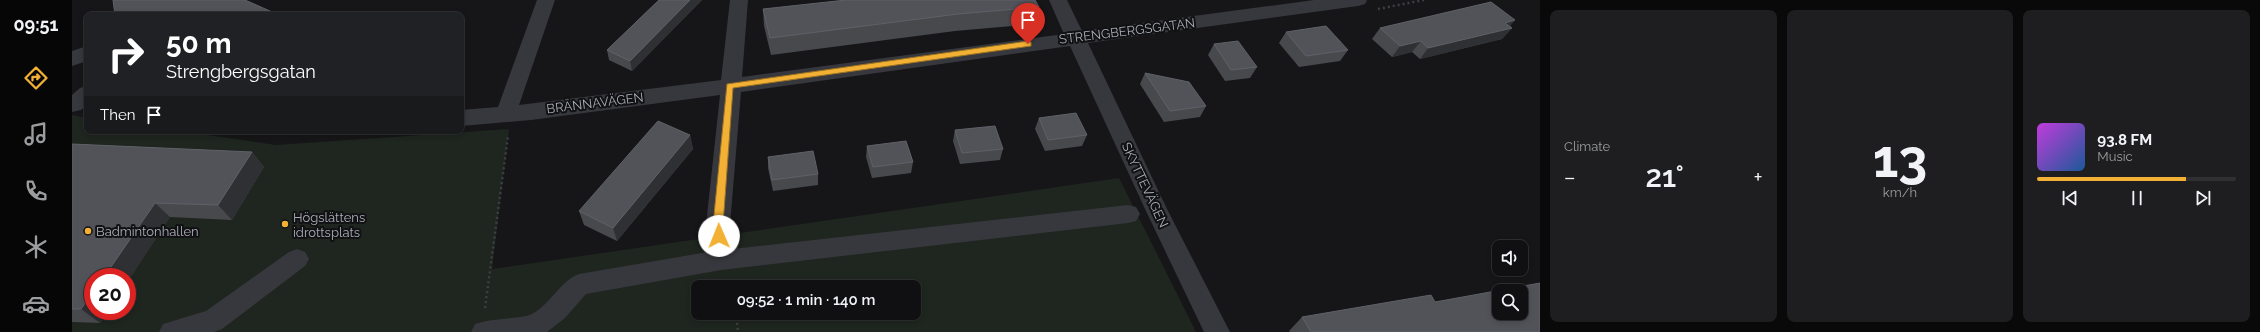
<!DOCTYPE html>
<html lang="en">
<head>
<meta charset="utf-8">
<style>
  :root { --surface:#101012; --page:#1e1e20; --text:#f1f3f6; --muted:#9c9d9f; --line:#303032; --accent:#f2b134 }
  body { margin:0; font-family:Raleway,sans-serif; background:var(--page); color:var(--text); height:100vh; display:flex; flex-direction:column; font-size:15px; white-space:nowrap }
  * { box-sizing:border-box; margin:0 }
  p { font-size:13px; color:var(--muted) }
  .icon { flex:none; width:22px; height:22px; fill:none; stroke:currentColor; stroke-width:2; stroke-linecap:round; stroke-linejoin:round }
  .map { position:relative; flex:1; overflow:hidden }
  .side { display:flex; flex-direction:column; gap:10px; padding:10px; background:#09090a; width:720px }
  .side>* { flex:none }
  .banner { position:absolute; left:12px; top:12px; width:380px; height:122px; border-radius:8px; box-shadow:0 2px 6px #0003,0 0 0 1px var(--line); background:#202124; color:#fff; overflow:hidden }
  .buttons { position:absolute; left:1420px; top:240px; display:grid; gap:8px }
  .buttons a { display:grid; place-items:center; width:36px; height:36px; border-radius:8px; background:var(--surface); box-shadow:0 2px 6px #0003,0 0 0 1px var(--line); font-size:20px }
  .speed { position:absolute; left:12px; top:268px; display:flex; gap:8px; font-size:20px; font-weight:700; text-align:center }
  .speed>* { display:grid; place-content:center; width:52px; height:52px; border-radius:50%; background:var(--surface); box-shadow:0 2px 6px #0003,0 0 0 1px var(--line); line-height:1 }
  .speed .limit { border:6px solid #d22; background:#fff; color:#111 }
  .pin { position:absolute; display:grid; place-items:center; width:34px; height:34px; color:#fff; margin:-41px -17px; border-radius:50% 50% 50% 0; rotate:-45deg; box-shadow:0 0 4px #0007 }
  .pin .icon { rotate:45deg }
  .me { position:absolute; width:44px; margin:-22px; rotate:359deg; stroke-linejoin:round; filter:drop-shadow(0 0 3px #0008) }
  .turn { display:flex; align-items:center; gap:14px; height:84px; padding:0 16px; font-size:18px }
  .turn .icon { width:52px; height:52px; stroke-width:2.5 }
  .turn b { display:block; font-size:28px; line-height:34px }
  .then { display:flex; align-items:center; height:38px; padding:0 16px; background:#0003; gap:8px; font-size:15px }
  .big { font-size:30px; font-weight:600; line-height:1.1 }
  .side .widget { flex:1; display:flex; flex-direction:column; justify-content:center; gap:6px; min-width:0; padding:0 14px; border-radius:8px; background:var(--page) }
  .side .dial { align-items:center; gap:0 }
  .dial b { font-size:52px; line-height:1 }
  .song { display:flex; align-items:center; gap:12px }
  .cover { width:48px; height:48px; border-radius:6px; background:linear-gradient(135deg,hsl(290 70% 55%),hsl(210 70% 35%)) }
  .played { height:4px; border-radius:2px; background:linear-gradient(90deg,var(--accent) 75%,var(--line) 75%) }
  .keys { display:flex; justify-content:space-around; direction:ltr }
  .heat { display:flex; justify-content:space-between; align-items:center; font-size:22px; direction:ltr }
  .side .tiles { flex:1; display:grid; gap:10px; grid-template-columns:repeat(3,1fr) }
  .trip { position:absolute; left:619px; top:280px; width:230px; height:40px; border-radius:8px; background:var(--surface); box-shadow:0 2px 6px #0003,0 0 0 1px var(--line); font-weight:600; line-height:40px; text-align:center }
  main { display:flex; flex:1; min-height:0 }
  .tabs { display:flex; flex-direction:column; width:72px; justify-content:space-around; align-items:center; background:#060607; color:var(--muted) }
  .tabs .icon { width:28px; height:28px }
  .tabs .selected { color:var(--accent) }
  .tabs b { font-size:18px; color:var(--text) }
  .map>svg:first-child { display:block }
</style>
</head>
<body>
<main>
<nav class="tabs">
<b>09:51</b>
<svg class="icon selected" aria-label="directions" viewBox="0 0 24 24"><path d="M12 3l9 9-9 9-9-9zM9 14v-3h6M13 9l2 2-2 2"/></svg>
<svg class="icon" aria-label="music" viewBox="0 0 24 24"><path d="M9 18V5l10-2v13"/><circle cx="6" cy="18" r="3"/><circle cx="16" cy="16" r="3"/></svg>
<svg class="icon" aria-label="phone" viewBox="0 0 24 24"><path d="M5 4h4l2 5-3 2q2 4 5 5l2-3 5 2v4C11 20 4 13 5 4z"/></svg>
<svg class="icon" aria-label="climate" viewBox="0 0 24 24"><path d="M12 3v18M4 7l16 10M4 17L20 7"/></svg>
<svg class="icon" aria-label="car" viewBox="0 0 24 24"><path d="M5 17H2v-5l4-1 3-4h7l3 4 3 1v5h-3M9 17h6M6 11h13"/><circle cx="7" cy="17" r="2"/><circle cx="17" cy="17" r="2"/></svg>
</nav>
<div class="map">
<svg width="1468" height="332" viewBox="0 0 1468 332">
  <rect width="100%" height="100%" fill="#161618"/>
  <path fill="#1e261f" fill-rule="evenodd" d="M0 115 15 118V131H108L204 145 437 129 420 269 1047 178 1124 332H0ZM21 277H55V311H21ZM626 287H842V313H626Z"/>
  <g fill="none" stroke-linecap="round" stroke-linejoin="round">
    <g stroke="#3d3f44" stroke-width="2.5" stroke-dasharray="2 3" stroke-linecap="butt">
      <polyline points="1306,9 1352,0"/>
      <polyline points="413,308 436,136"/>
      <polyline points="664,313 666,332"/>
    </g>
    <g fill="#37383d" fill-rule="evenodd">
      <path d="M465 0H483L447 105 649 80 658 0H676L670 77 992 34 977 0H995L1010 31 1242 0H1295L1293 4 1286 6 1016 43 1095 209 1158 332H1132L1073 209 998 46 669 92 658 225 660 249 1056 205 1064 207 1068 214 1064 221 1056 223 649 270 514 294 493 318 475 332H399L403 324C419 318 450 319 460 314 479 304 488 281 507 274L636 252 634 225 648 95 459 120 389 126V110L426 107Z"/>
      <polygon points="15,46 15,61 0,66 0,51"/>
      <polygon points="15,86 15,105 9,110 0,112 0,95 8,88"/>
      <polygon points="225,249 233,252 237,259 233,266 150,329 142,332 87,332 91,324 134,311 217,252"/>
    </g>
  </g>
  <g fill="#47494d">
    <polygon points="587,0 630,0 560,71 537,60 535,50"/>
    <polygon points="967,7 962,24 883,31 699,55 692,26 691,9"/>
    <polygon points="1443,20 1438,26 1440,28 1430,39 1348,59 1340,52 1320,57 1300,39 1308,28"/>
    <polygon points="1214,32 1276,50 1268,61 1227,67 1207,43"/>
    <polygon points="1142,44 1185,67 1178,78 1153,81 1136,55"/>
    <polygon points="1073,73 1134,106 1128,117 1092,122 1068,84"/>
    <polygon points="967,118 1015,135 1010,146 973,151 963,129"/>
    <polygon points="883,130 931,149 928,160 888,164 881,141"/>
    <polygon points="618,135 621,149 545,241 512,225 507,211"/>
    <polygon points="0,144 180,152 192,167 160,220 98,217 28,323 0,322"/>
    <polygon points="795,146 841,162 839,173 800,178 794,157"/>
    <polygon points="696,157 746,174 746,185 701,191 696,168"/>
    <polygon points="1363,302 1468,332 1218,332 1217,331 1230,317"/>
  </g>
  <g fill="#2f3033">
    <polygon points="618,0 630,0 560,71 558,61"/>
    <polygon points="1443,20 1435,29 1440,28 1430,39 1348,59 1356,48"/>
    <polygon points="1349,41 1340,52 1320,57 1328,46"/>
    <polygon points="618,135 621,149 545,241 541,228"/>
    <polygon points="180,152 192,167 160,220 146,205"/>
    <polygon points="83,203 98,217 55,283 55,277 32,277"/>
    <polygon points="21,292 21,311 36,311 28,323 9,309"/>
  </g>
  <g fill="#525359" stroke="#5f6168" fill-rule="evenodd">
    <polygon points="41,0 173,0 207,15 43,15"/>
    <polygon points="587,0 618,0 558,61 535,50"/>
    <polygon points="774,0 963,0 967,7 886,14 698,38 691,9"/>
    <polygon points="1419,2 1443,20 1433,23 1440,28 1356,48 1349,41 1328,46 1308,28"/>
    <polygon points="1254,26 1276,50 1234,56 1214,32"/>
    <polygon points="1166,41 1185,67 1159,70 1142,44"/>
    <polygon points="1073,73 1117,82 1134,106 1098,111"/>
    <polygon points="1004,113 1015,135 976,140 967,118"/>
    <polygon points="586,121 618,135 541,228 507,211"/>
    <polygon points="923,126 931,149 890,153 883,130"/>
    <polygon points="834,141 841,162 801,167 795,146"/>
    <polygon points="0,144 180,152 146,205 83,203 32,277 21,277 21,292 9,309 0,309"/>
    <polygon points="741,151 746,174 700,180 696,157"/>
    <path d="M1468 283V332H1239L1230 317 1359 295 1363 302ZM1427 291H1449V313H1427Z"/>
  </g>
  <polygon fill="#f2b134" stroke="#9d7322" points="956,41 959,42 959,46 661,88 651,225 650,239 643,239 641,225 655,84"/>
  <g fill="#f2b134" stroke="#111113" stroke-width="1.5">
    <circle cx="213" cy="224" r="4"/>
    <circle cx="16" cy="231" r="4"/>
  </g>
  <g text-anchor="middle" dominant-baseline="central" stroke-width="4" stroke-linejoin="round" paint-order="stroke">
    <g font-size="13" fill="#a8adb8" stroke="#111113">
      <text transform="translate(1055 31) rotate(-7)">STRENGBERGSGATAN</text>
      <text transform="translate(523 103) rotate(-7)">BRÄNNAVÄGEN</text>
      <text transform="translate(1073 185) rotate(65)">SKYTTEVÄGEN</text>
    </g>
    <g font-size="13" fill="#a8adb8" stroke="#111113" text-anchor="start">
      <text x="221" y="217">Högslättens<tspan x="221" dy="15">idrottsplats</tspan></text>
      <text x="24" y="231">Badmintonhallen</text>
    </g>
  </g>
</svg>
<div class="buttons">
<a><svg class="icon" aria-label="sound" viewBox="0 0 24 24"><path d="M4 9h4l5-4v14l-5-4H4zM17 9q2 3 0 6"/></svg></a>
<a><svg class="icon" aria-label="search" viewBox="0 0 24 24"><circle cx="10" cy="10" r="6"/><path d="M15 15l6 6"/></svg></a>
</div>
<div class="speed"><div class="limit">20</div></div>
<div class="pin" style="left:956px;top:44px;background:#d93025"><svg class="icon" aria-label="arrive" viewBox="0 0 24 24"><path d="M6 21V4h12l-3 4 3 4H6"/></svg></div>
<svg class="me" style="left:647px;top:236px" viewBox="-20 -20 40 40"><circle r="19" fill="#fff"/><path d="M0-13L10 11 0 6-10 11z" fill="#f2b134"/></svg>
<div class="trip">09:52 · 1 min · 140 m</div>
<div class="banner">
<div class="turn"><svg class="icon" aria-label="right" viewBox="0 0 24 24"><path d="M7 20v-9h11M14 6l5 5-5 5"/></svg><div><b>50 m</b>Strengbergsgatan</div></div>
<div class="then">Then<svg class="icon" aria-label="arrive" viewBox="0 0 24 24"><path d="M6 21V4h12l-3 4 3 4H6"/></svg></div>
</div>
</div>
<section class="side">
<div class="tiles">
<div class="widget"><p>Climate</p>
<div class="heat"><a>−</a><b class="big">21°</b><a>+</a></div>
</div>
<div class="widget dial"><b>13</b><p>km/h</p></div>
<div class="widget">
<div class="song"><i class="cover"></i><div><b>93.8 FM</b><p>Music</p></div></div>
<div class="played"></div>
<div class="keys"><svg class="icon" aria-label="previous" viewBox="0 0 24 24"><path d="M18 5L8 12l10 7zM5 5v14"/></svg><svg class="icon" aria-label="pause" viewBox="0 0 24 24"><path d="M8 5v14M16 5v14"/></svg><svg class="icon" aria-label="next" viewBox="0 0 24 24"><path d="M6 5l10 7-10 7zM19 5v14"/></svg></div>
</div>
</div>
</section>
</main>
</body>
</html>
